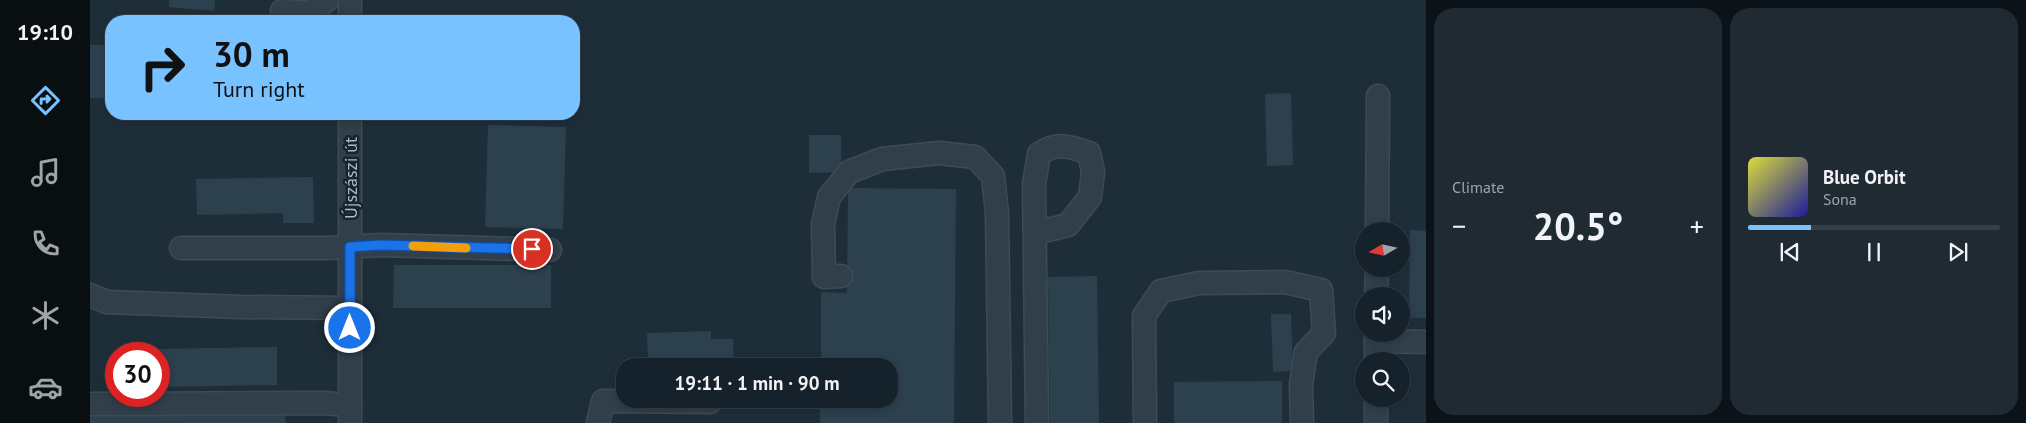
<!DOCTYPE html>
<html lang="en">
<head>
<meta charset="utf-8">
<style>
  :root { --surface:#16222b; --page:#1f2a33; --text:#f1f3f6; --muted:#9ea4a9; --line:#353f47; --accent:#78c2ff }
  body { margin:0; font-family:"PT Sans",sans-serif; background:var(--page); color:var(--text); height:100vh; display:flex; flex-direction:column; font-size:19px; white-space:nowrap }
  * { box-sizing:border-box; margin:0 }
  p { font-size:16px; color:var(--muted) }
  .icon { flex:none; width:28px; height:28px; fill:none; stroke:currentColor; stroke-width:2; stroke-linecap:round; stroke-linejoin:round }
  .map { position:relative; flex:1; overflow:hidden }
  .panel { display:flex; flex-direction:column; gap:8px; padding:8px; background:#0c1318; width:600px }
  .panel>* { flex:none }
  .banner { position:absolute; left:15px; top:15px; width:475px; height:105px; border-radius:20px; box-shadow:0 2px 8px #0003,0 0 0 1px var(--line); background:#78c2ff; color:#111; overflow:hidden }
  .needle { width:32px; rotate:261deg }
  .controls { position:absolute; left:1265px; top:222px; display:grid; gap:10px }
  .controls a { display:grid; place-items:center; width:55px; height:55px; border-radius:50%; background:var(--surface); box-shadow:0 2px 8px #0003,0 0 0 1px var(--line); font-size:25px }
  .speed { position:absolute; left:15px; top:342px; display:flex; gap:10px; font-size:25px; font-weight:700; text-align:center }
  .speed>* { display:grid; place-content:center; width:65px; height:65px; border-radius:50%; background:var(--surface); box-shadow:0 2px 8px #0003,0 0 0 1px var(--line); line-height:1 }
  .speed .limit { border:8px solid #d22; background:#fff; color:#111 }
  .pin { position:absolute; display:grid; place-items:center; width:42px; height:42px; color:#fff; margin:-21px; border:2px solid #fff; border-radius:50%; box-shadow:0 1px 5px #0007 }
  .me { position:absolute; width:55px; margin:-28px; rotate:0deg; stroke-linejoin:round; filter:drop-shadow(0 0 4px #0008) }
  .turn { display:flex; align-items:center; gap:18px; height:105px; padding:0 25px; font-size:22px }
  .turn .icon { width:65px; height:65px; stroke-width:2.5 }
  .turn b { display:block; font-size:35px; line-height:42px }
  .big { font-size:38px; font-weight:800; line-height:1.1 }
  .panel .tile { flex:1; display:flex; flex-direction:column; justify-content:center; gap:8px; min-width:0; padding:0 18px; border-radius:20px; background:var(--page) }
  .song { display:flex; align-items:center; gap:15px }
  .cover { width:60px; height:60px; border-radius:8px; background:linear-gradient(135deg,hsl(60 70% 55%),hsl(240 70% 35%)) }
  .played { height:5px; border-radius:2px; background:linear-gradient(90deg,var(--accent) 25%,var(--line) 25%) }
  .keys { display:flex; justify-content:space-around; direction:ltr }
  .heat { display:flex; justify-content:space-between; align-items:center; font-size:28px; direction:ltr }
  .panel .tiles { flex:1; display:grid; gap:8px; grid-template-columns:repeat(2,1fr) }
  .trip { position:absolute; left:526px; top:358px; width:282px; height:50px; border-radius:20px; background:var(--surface); box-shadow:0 2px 8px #0003,0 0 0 1px var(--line); font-weight:800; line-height:50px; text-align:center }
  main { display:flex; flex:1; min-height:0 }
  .tabs { display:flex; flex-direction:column; width:90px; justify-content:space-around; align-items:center; background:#090e11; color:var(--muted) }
  .tabs .icon { width:35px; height:35px }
  .tabs .on { color:var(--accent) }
  .tabs b { font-size:22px; color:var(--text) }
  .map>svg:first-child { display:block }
</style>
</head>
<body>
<main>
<nav class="tabs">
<b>19:10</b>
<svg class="icon on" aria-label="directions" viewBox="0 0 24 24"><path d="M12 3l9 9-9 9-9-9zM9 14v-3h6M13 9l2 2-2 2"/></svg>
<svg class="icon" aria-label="music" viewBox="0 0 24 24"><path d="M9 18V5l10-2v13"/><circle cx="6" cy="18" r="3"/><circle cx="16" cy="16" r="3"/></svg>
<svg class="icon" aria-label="phone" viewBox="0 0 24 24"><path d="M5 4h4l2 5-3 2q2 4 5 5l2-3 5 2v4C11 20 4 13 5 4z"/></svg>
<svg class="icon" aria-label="climate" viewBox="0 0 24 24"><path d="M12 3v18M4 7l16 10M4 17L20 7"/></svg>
<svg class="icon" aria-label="car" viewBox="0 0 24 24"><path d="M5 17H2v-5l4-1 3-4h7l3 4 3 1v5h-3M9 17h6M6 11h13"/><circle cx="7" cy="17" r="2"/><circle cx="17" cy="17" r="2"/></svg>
</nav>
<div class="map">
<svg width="1336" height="423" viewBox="0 0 1336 423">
  <rect width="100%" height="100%" fill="#1e2e39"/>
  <g fill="#2c404e">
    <polygon points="79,0 125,0 124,11 79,7"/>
    <rect x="0" y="45" width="21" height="53"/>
    <polygon points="1201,93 1203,165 1177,166 1175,94"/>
    <polygon points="398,125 476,127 473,229 395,227"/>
    <polygon points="719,135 751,135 751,172 719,173"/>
    <polygon points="223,177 224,223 193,223 193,213 107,215 106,179"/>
    <polygon points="758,188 866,189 864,423 730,423 730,399 800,399 800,366 731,366 731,292 757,293"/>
    <polygon points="1320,230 1336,231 1336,318 1319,318"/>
    <polygon points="304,265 461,265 461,308 303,308"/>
    <polygon points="1007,276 1009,423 960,423 958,277"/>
    <polygon points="1181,314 1201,314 1203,371 1183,372"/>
    <polygon points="621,331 621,339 643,339 644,366 558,366 557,333"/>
    <polygon points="187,347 187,385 69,387 69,354 65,354 65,349"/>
    <polygon points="1192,381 1192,423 1084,423 1084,382"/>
    <polygon points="195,415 196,423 0,423 0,416"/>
  </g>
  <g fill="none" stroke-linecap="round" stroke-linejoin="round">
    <defs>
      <g id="minor">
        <polyline points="260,0 260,21"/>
        <polyline points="192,11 220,13 237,0"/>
        <polyline points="260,114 260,423"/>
        <polyline points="1287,231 1288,96"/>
        <path d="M945 233 978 225 1000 197 1003 172 999 153C980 146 966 142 949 154L944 184 947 423"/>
        <polyline points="91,248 237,248 291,245 460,250"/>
        <polyline points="751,276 734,277 733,224 739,197 759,172 792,159 849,153 885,157 903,176 907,213 910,423"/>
        <polyline points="0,295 17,302 151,307 260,308"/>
        <polyline points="1286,296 1287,269"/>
        <polyline points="1286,341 1336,342"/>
        <polyline points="1286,361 1286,334"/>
        <polyline points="0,404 233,403 260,405"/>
        <polyline points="508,423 513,401 620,402"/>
        <polyline points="1055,423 1054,316 1071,291 1109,283 1195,282 1231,290 1234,333 1216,352 1211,384 1212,423"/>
        <polyline points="1286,423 1286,399"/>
      </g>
    </defs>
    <use href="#minor" stroke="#3e4b56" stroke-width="25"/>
    <use href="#minor" stroke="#313f4a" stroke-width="22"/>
  </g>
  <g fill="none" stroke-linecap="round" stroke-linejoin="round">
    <defs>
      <polyline id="route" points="260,328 260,247 291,245 442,249"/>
    </defs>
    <use href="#route" stroke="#114b97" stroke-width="12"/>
    <use href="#route" stroke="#1a73e8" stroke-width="9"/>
    <polyline stroke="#f59e0b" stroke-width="9" points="323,246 376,248"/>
  </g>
  <g text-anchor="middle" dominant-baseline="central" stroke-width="5" stroke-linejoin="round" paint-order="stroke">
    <g font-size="18" fill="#abbac7" stroke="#17242e">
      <text transform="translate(260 178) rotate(-90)">Újszászi út</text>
    </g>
  </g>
</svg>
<div class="controls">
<a><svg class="needle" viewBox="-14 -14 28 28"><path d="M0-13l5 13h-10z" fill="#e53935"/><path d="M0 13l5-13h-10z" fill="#9ea4a9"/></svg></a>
<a><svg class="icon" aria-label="sound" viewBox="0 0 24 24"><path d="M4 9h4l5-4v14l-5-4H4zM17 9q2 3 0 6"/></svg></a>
<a><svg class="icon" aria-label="search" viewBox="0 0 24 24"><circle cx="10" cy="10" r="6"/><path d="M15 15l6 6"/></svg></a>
</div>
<div class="speed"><div class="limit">30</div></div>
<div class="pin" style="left:442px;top:249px;background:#d93025"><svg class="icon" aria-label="arrive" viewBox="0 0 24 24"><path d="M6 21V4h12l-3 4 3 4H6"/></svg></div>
<svg class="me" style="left:260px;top:328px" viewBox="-20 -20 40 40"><circle r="17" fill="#1a73e8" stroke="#fff" stroke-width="3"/><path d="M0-11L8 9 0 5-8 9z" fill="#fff"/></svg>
<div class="trip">19:11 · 1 min · 90 m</div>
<div class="banner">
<div class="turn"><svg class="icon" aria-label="right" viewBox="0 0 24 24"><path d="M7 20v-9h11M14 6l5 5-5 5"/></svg><div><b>30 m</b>Turn right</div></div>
</div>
</div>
<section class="panel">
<div class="tiles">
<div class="tile"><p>Climate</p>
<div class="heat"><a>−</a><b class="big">20.5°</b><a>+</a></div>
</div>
<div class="tile">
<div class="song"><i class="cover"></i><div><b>Blue Orbit</b><p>Sona</p></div></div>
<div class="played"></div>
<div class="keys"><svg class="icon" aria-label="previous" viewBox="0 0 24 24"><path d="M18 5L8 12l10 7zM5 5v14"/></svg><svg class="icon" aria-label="pause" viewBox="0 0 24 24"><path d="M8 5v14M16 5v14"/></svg><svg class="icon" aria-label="next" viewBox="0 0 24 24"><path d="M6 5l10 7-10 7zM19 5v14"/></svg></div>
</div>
</div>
</section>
</main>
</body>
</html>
